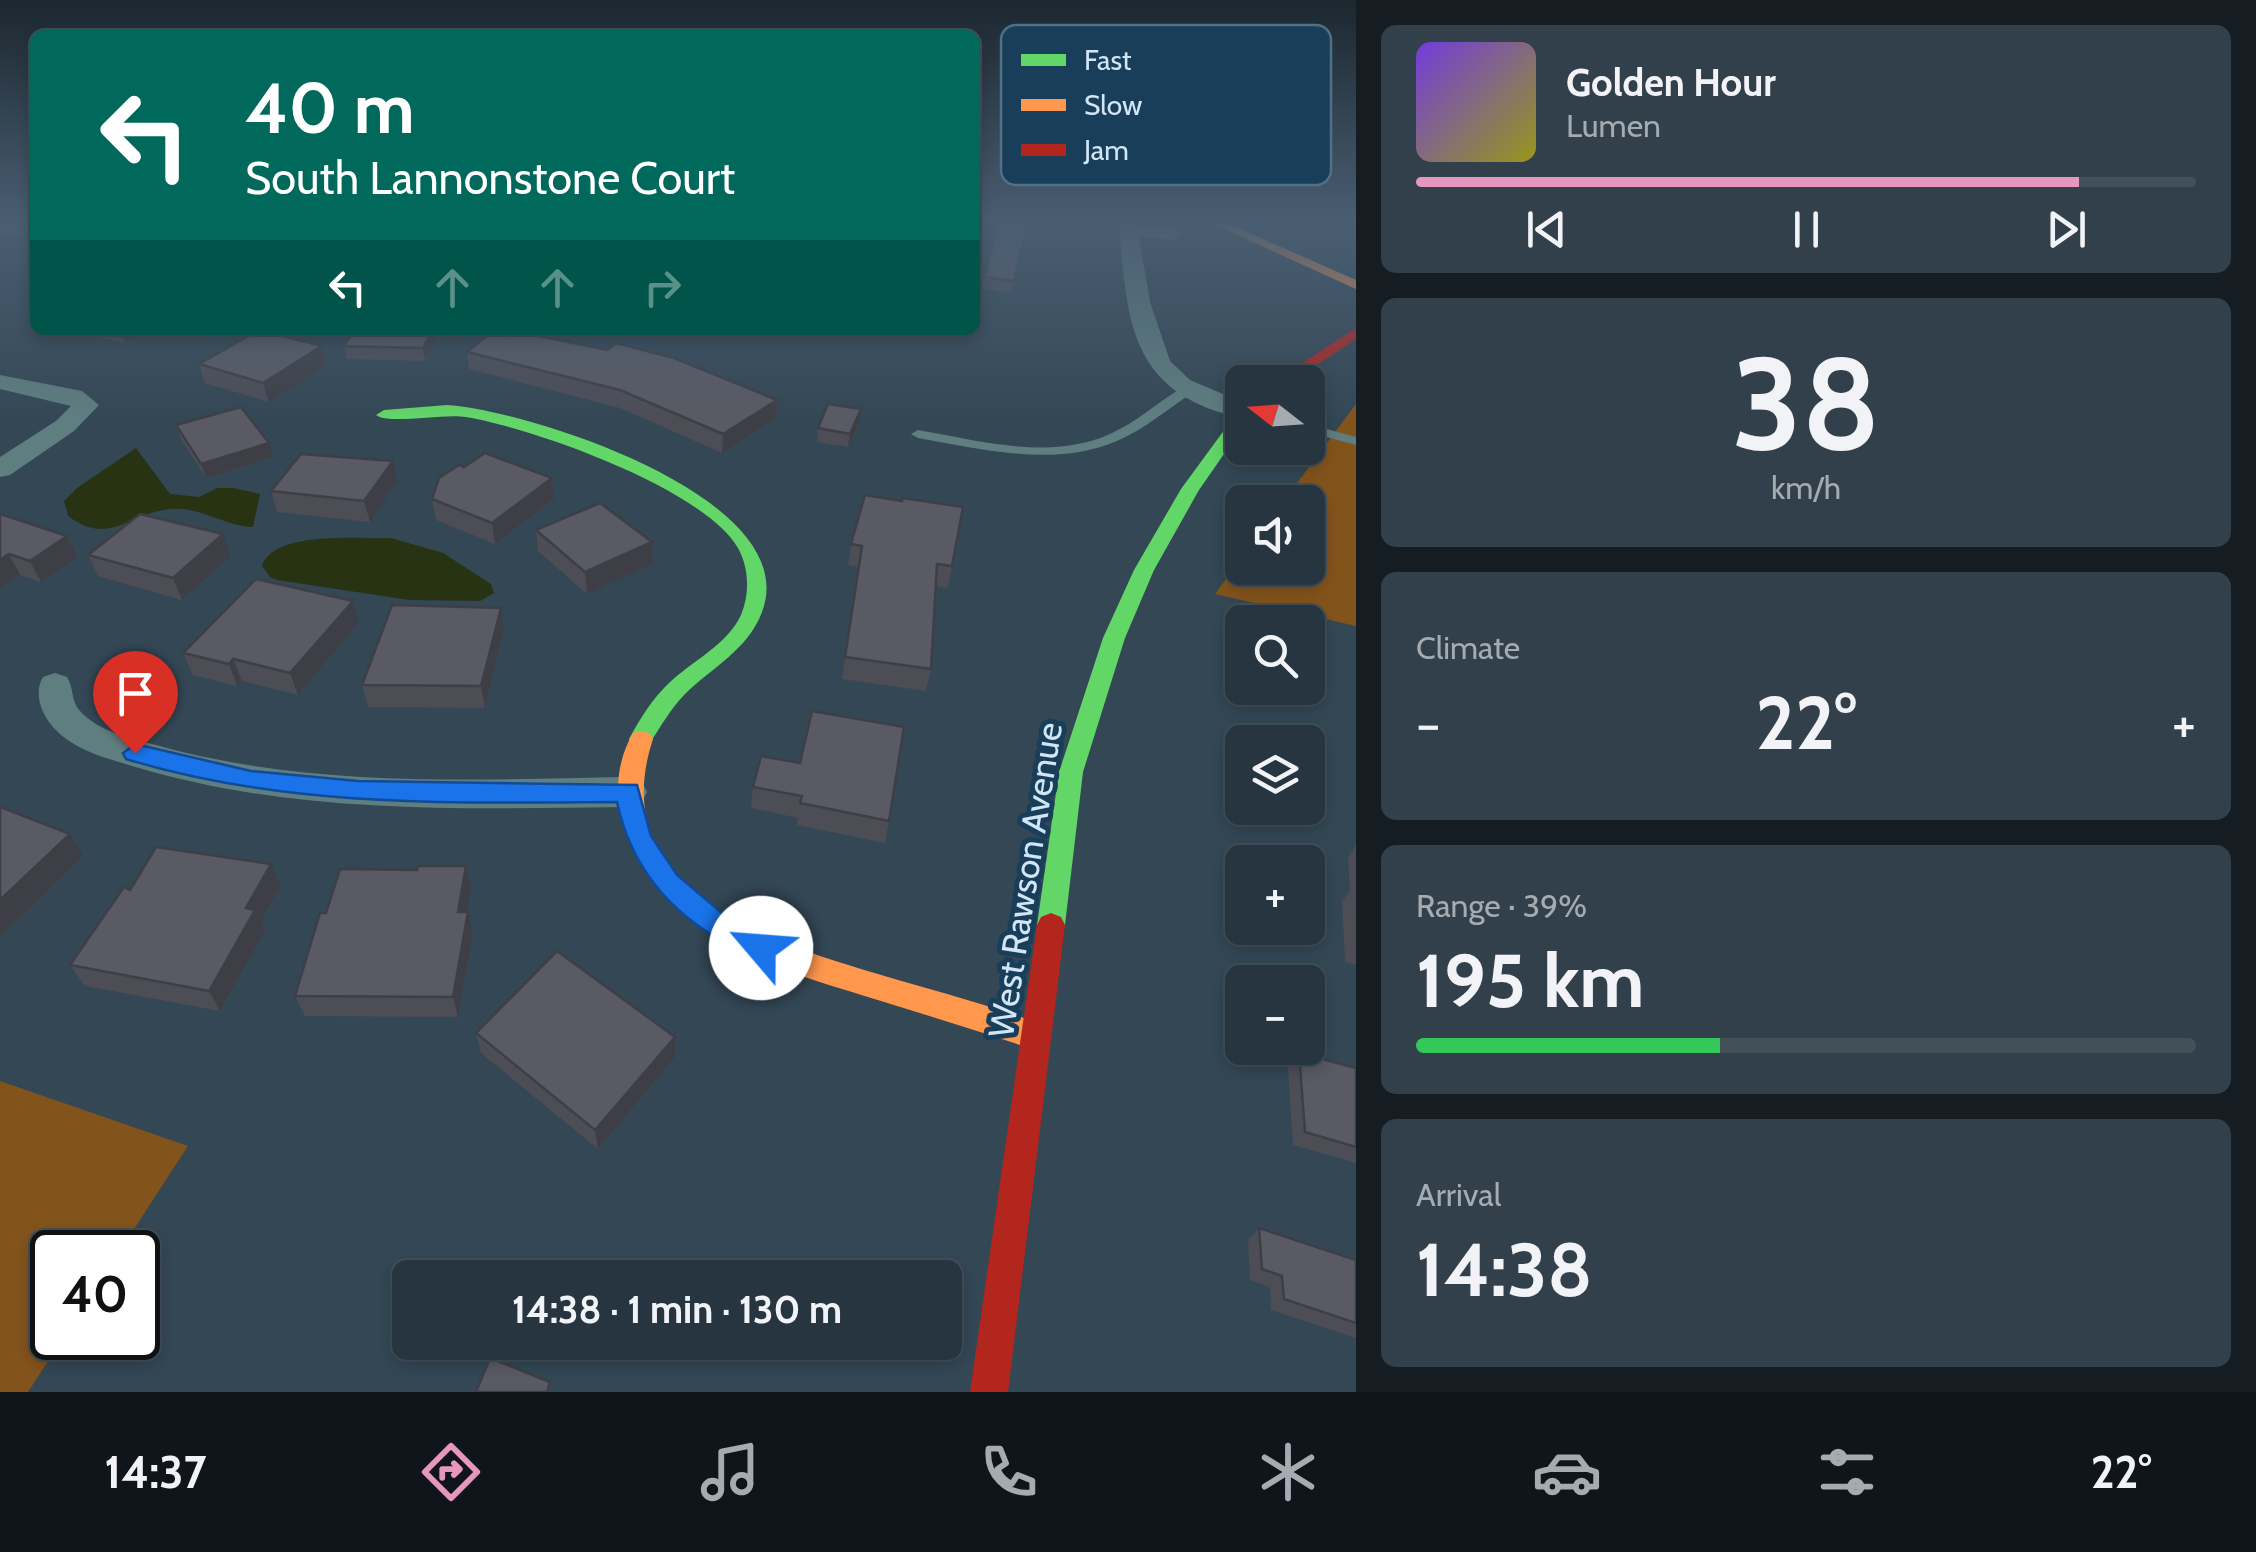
<!DOCTYPE html>
<html lang="en">
<head>
<meta charset="utf-8">
<style>
  :root { --surface:#263540; --page:#32404b; --text:#f1f3f6; --muted:#a4abb1; --line:#425059; --accent:#e797bd }
  body { margin:0; font-family:Cabin,sans-serif; background:var(--page); color:var(--text); height:100vh; display:flex; flex-direction:column; font-size:38px; white-space:nowrap }
  * { box-sizing:border-box; margin:0 }
  p { font-size:32px; color:var(--muted) }
  .icon { flex:none; width:55px; height:55px; fill:none; stroke:currentColor; stroke-width:2; stroke-linecap:round; stroke-linejoin:round }
  .map { position:relative; flex:1; overflow:hidden }
  .side { display:flex; flex-direction:column; gap:25px; padding:25px; background:#151d23; width:900px }
  .side>* { flex:none }
  .hud { position:absolute; left:30px; top:30px; width:950px; height:305px; border-radius:15px; box-shadow:0 5px 15px #0003,0 0 0 2px var(--line); background:#00695c; color:#fff; overflow:hidden }
  .needle { width:65px; rotate:287deg }
  .buttons { position:absolute; left:1225px; top:365px; display:grid; gap:20px }
  .buttons a { display:grid; place-items:center; width:100px; height:100px; border-radius:15px; background:var(--surface); box-shadow:0 5px 15px #0003,0 0 0 2px var(--line); font-size:50px }
  .speed { position:absolute; left:30px; top:1230px; display:flex; gap:20px; font-size:50px; font-weight:700; text-align:center }
  .speed>* { display:grid; place-content:center; width:130px; height:130px; border-radius:50%; background:var(--surface); box-shadow:0 5px 15px #0003,0 0 0 2px var(--line); line-height:1 }
  .speed .limit { border:5px solid #111; border-radius:15px; background:#fff; color:#111 }
  .pin { position:absolute; display:grid; place-items:center; width:85px; height:85px; color:#fff; margin:-102px -42px; border-radius:50% 50% 50% 0; rotate:-45deg; box-shadow:0 0 10px #0007 }
  .pin .icon { rotate:45deg }
  .me { position:absolute; width:110px; margin:-55px; rotate:297deg; stroke-linejoin:round; filter:drop-shadow(0 0 8px #0008) }
  .turn { display:flex; align-items:center; gap:35px; height:210px; padding:0 50px; font-size:45px }
  .turn .icon { width:130px; height:130px; stroke-width:2.5 }
  .turn b { display:block; font-size:70px; line-height:85px }
  .lanes { display:flex; align-items:center; height:95px; padding:0 50px; background:#0003; justify-content:center; gap:50px; direction:ltr }
  .lanes .off { opacity:.35 }
  .big { font-size:75px; font-weight:700; line-height:1.1 }
  .side .widget { flex:1; display:flex; flex-direction:column; justify-content:center; gap:15px; min-width:0; padding:0 35px; border-radius:15px; background:var(--page) }
  .side .dial { align-items:center; gap:0 }
  .dial b { font-size:130px; line-height:1 }
  .song { display:flex; align-items:center; gap:30px }
  .cover { width:120px; height:120px; border-radius:15px; background:linear-gradient(135deg,hsl(260 70% 55%),hsl(60 70% 35%)) }
  .played { height:10px; border-radius:5px; background:linear-gradient(90deg,var(--accent) 85%,var(--line) 85%) }
  .keys { display:flex; justify-content:space-around; direction:ltr }
  .heat { display:flex; justify-content:space-between; align-items:center; font-size:55px; direction:ltr }
  .charge { height:15px; border-radius:8px; background:linear-gradient(90deg,#34c759 39%,var(--line) 0) }
  .trip { position:absolute; left:392px; top:1260px; width:570px; height:100px; border-radius:15px; background:var(--surface); box-shadow:0 5px 15px #0003,0 0 0 2px var(--line); font-weight:700; line-height:100px; text-align:center }
  .dock { display:flex; height:160px; justify-content:space-around; align-items:center; background:#0f151a; color:var(--muted) }
  .dock .icon { width:70px; height:70px }
  .dock .current { color:var(--accent) }
  .dock b { font-size:45px; color:var(--text) }
  main { display:flex; flex:1; min-height:0 }
  .map>svg:first-child { display:block }
</style>
</head>
<body>
<main>
<div class="map">
<svg width="1356" height="1392" viewBox="0 0 1356 1392">
  <rect width="100%" height="100%" fill="#334755"/>
  <g fill="#83531c">
    <polygon points="1356,404 1356,626 1215,594 1242,557 1242,568 1308,568 1308,502 1283,502"/>
    <polygon points="0,1081 188,1146 119,1252 52,1252 52,1338 63,1338 28,1392 0,1392"/>
  </g>
  <g fill="#283314">
    <path d="M136 448 170 494 199 497 217 488H233L260 494 253 527C227 527 200 506 170 509 129 513 109 547 68 516L64 501 77 488Z"/>
    <path d="M391 538 443 553 491 584 494 593 480 601 409 600 277 580 270 577 262 566C273 530 359 539 391 538Z"/>
  </g>
  <g fill="none" stroke-linecap="round" stroke-linejoin="round">
    <g fill="#5f7e80" fill-rule="evenodd">
      <path d="M1191 384 1195 385V391C1170 407 1145 429 1117 441 1054 468 982 449 918 438L911 434 918 430C982 441 1057 463 1118 430 1144 417 1165 395 1191 384Z"/>
      <polygon points="1308,424 1356,437 1356,445 1308,432"/>
    </g>
    <g fill="#5f7e80" fill-rule="evenodd">
      <path d="M1119 224 1173 228 1183 234 1173 240 1139 236 1150 302 1170 361 1190 380 1242 402V418C1130 394 1127 323 1119 224Z"/>
      <polygon points="0,375 82,391 99,405 74,431 10,475 0,477 0,457 56,421 71,406 0,389"/>
      <path d="M55 673 67 677C74 688 71 702 80 711 99 732 131 738 156 745 309 788 471 780 628 777L642 782 647 792 642 802 628 807C463 809 299 815 139 768 106 758 66 749 47 719 39 706 35 690 43 677Z"/>
    </g>
    <g fill="#63d668" fill-rule="evenodd">
      <path d="M447 405C528 410 805 498 762 612 748 650 711 668 684 695 670 710 660 727 649 745H633L629 739C640 719 652 699 669 683 692 661 727 645 741 615 750 593 749 568 738 548 703 488 532 428 466 417 443 413 389 425 376 415L384 410Z"/>
      <polygon points="1242,412 1242,428 1199,490 1154,570 1125,638 1083,772 1065,925 1061,933 1051,937 1041,933 1037,925 1059,772 1103,638 1134,570 1181,489 1236,414"/>
    </g>
    <g fill="#ff974d" fill-rule="evenodd">
      <polygon points="1213,224 1229,224 1356,280 1356,289"/>
      <path d="M641 731 649 733 653 739C603 891 767 941 878 974 934 991 991 1005 1046 1026L1050 1036 1046 1046 1035 1050C984 1033 933 1017 881 1001 785 971 676 945 630 843 614 807 613 768 633 733Z"/>
    </g>
    <g fill="#b3261e" fill-rule="evenodd">
      <polygon points="1356,328 1356,339 1291,382 1273,382"/>
      <polygon points="1051,913 1061,917 1065,925 1008,1392 970,1392 1037,925 1041,917"/>
    </g>
  </g>
  <g fill="#4d4d56">
    <polygon points="0,224 35,224 35,231 24,237 0,234"/>
    <polygon points="1027,224 1011,293 981,289 984,277"/>
    <polygon points="59,330 145,330 125,343"/>
    <polygon points="354,330 438,330 439,335 425,361 347,359 344,346"/>
    <polygon points="467,352 777,400 776,418 722,453 620,408 469,369"/>
    <polygon points="199,364 326,365 269,402 205,383"/>
    <polygon points="859,422 848,447 817,442 818,428"/>
    <polygon points="176,425 273,457 206,478 181,439"/>
    <polygon points="464,467 552,478 554,499 495,544 436,520 432,499"/>
    <polygon points="397,481 370,522 277,512 271,491"/>
    <polygon points="0,514 67,536 78,557 41,582 20,575 0,589"/>
    <polygon points="536,530 652,542 653,564 587,594 538,551"/>
    <polygon points="223,534 231,556 182,600 98,576 88,555"/>
    <polygon points="851,544 952,566 948,588 936,586 931,669 926,691 842,679 859,567 848,565"/>
    <polygon points="353,601 359,622 298,695 242,681 237,686 193,675 183,653"/>
    <polygon points="504,630 485,708 368,707 362,685"/>
    <polygon points="761,756 889,821 885,843 797,825 798,818 751,808 753,787"/>
    <polygon points="1356,845 1356,965 1345,962 1342,901 1350,891 1348,857"/>
    <polygon points="271,864 281,886 261,921 265,931 220,1011 85,986 70,965 130,890"/>
    <polygon points="466,866 471,888 466,912 473,933 458,1017 305,1016 295,996 326,913 417,870"/>
    <polygon points="476,1033 675,1057 598,1149 481,1053"/>
    <polygon points="1299,1053 1356,1068 1356,1163 1293,1145 1288,1067"/>
    <polygon points="1259,1228 1356,1260 1356,1338 1271,1310 1270,1287 1250,1280 1248,1240"/>
  </g>
  <g fill="#3e3f46">
    <polygon points="19,224 35,224 35,231 24,237"/>
    <polygon points="120,330 145,330 125,343"/>
    <polygon points="433,330 438,330 439,335 425,361 423,348"/>
    <polygon points="322,346 326,365 269,402 263,383"/>
    <polygon points="777,400 776,418 722,453 723,434"/>
    <polygon points="861,409 859,422 848,447 850,434"/>
    <polygon points="269,443 273,457 206,478 201,464"/>
    <polygon points="393,461 397,481 370,522 364,501"/>
    <polygon points="552,478 554,499 495,544 492,523"/>
    <polygon points="223,534 231,556 182,600 173,578"/>
    <polygon points="67,536 78,557 41,582 30,561"/>
    <polygon points="652,542 653,564 587,594 585,572"/>
    <polygon points="9,554 20,575 0,589 0,560"/>
    <polygon points="353,601 359,622 298,695 290,673"/>
    <polygon points="501,608 504,630 485,708 481,686"/>
    <polygon points="233,659 242,681 237,686 229,664"/>
    <polygon points="70,834 83,855 0,937 0,900"/>
    <polygon points="271,864 281,886 261,921 265,931 220,1011 209,991 246,908"/>
    <polygon points="466,866 471,888 463,933 458,912"/>
    <polygon points="468,912 473,933 458,1017 453,997"/>
    <polygon points="675,1037 675,1057 598,1149 595,1130"/>
  </g>
  <g fill="#595a64" stroke="#3e3f46" stroke-width="2.5">
    <polygon points="998,224 1027,224 1014,281 984,277"/>
    <polygon points="259,330 322,346 263,383 199,364"/>
    <polygon points="354,330 433,330 423,348 344,346"/>
    <polygon points="494,330 511,330 607,350 616,343 674,358 777,400 723,434 620,390 467,352"/>
    <polygon points="828,404 861,409 850,434 818,428"/>
    <polygon points="241,407 269,443 201,464 176,425"/>
    <polygon points="485,453 552,478 492,523 432,499 439,478 459,465 464,467"/>
    <polygon points="301,454 393,461 364,501 271,491"/>
    <polygon points="865,495 902,501 903,498 963,507 952,566 937,564 931,669 845,657 862,546 851,544"/>
    <polygon points="600,503 652,542 585,572 536,530"/>
    <polygon points="0,514 67,536 30,561 9,554 0,560"/>
    <polygon points="140,514 223,534 173,578 88,555"/>
    <polygon points="256,579 353,601 290,673 233,659 229,664 183,653"/>
    <polygon points="392,605 501,608 481,686 362,685"/>
    <polygon points="812,711 904,727 889,821 800,803 802,796 753,787 761,756 800,763"/>
    <polygon points="0,807 70,834 0,900"/>
    <polygon points="156,847 271,864 246,908 255,910 209,991 70,965 124,887 130,890"/>
    <polygon points="418,866 466,866 458,912 468,912 453,997 295,996 320,913 326,913 340,869 417,870"/>
    <polygon points="557,951 675,1037 595,1130 476,1033"/>
    <polygon points="1299,1053 1356,1068 1356,1147 1305,1132"/>
    <polygon points="1259,1228 1356,1260 1356,1323 1284,1299 1282,1276 1262,1269"/>
    <polygon points="490,1358 550,1382 547,1392 476,1392"/>
  </g>
  <linearGradient id="sky" x2="0" y2="1"><stop stop-color="#1c272f"/><stop offset="0.53" stop-color="#4a5e73"/><stop offset="1" stop-color="#4a5e73" stop-opacity="0"/></linearGradient>
  <rect width="1356" height="419" fill="url(#sky)"/>
  <path fill="#1a73e8" stroke="#114b97" stroke-width="2.5" d="M135 744 251 771 358 781 637 785 651 836 677 875 723 914 771 939 775 948 771 956C755 962 743 952 728 944 669 913 631 867 617 802 452 803 286 808 126 759L123 753Z"/>
  <g text-anchor="middle" dominant-baseline="central" stroke-width="10" stroke-linejoin="round" paint-order="stroke">
    <g font-size="35" fill="#d1e5f6" stroke="#193e59">
      <text transform="translate(1025 880) rotate(-81)">West Rawson Avenue</text>
    </g>
  </g>
  <rect x="1001" y="25" width="330" height="160" rx="15" fill="#193e59" stroke="#507088" stroke-width="2.5"/>
  <rect x="1021" y="54" width="45" height="12" fill="#63d668"/>
  <rect x="1021" y="99" width="45" height="12" fill="#ff974d"/>
  <rect x="1021" y="144" width="45" height="12" fill="#b3261e"/>
  <g font-size="28" fill="#d1e5f6">
    <text x="1084" y="70">Fast</text>
    <text x="1084" y="115">Slow</text>
    <text x="1084" y="160">Jam</text>
  </g>
</svg>
<div class="buttons">
<a><svg class="needle" viewBox="-14 -14 28 28"><path d="M0-13l5 13h-10z" fill="#e53935"/><path d="M0 13l5-13h-10z" fill="#a4abb1"/></svg></a>
<a><svg class="icon" aria-label="sound" viewBox="0 0 24 24"><path d="M4 9h4l5-4v14l-5-4H4zM17 9q2 3 0 6"/></svg></a>
<a><svg class="icon" aria-label="search" viewBox="0 0 24 24"><circle cx="10" cy="10" r="6"/><path d="M15 15l6 6"/></svg></a>
<a><svg class="icon" aria-label="layers" viewBox="0 0 24 24"><path d="M12 4l9 5-9 5-9-5zM3 14l9 5 9-5"/></svg></a>
<a>+</a>
<a>−</a>
</div>
<div class="speed"><div class="limit">40</div></div>
<div class="pin" style="left:135px;top:753px;background:#d93025"><svg class="icon" aria-label="arrive" viewBox="0 0 24 24"><path d="M6 21V4h12l-3 4 3 4H6"/></svg></div>
<svg class="me" style="left:761px;top:948px" viewBox="-20 -20 40 40"><circle r="19" fill="#fff"/><path d="M0-13L10 11 0 6-10 11z" fill="#1a73e8"/></svg>
<div class="trip">14:38 · 1 min · 130 m</div>
<div class="hud">
<div class="turn"><svg class="icon" aria-label="left" viewBox="0 0 24 24"><path d="M17 20v-9H6M10 6l-5 5 5 5"/></svg><div><b>40 m</b>South Lannonstone Court</div></div>
<div class="lanes"><svg class="icon" aria-label="left" viewBox="0 0 24 24"><path d="M17 20v-9H6M10 6l-5 5 5 5"/></svg><svg class="icon off" aria-label="ahead" viewBox="0 0 24 24"><path d="M12 20V5M6 11l6-6 6 6"/></svg><svg class="icon off" aria-label="ahead" viewBox="0 0 24 24"><path d="M12 20V5M6 11l6-6 6 6"/></svg><svg class="icon off" aria-label="right" viewBox="0 0 24 24"><path d="M7 20v-9h11M14 6l5 5-5 5"/></svg></div>
</div>
</div>
<section class="side">
<div class="widget">
<div class="song"><i class="cover"></i><div><b>Golden Hour</b><p>Lumen</p></div></div>
<div class="played"></div>
<div class="keys"><svg class="icon" aria-label="previous" viewBox="0 0 24 24"><path d="M18 5L8 12l10 7zM5 5v14"/></svg><svg class="icon" aria-label="pause" viewBox="0 0 24 24"><path d="M8 5v14M16 5v14"/></svg><svg class="icon" aria-label="next" viewBox="0 0 24 24"><path d="M6 5l10 7-10 7zM19 5v14"/></svg></div>
</div>
<div class="widget dial"><b>38</b><p>km/h</p></div>
<div class="widget"><p>Climate</p>
<div class="heat"><a>−</a><b class="big">22°</b><a>+</a></div>
</div>
<div class="widget"><p>Range · 39%</p><b class="big">195 km</b><div class="charge"></div></div>
<div class="widget"><p>Arrival</p><b class="big">14:38</b></div>
</section>
</main>
<nav class="dock">
<b>14:37</b>
<svg class="icon current" aria-label="directions" viewBox="0 0 24 24"><path d="M12 3l9 9-9 9-9-9zM9 14v-3h6M13 9l2 2-2 2"/></svg>
<svg class="icon" aria-label="music" viewBox="0 0 24 24"><path d="M9 18V5l10-2v13"/><circle cx="6" cy="18" r="3"/><circle cx="16" cy="16" r="3"/></svg>
<svg class="icon" aria-label="phone" viewBox="0 0 24 24"><path d="M5 4h4l2 5-3 2q2 4 5 5l2-3 5 2v4C11 20 4 13 5 4z"/></svg>
<svg class="icon" aria-label="climate" viewBox="0 0 24 24"><path d="M12 3v18M4 7l16 10M4 17L20 7"/></svg>
<svg class="icon" aria-label="car" viewBox="0 0 24 24"><path d="M5 17H2v-5l4-1 3-4h7l3 4 3 1v5h-3M9 17h6M6 11h13"/><circle cx="7" cy="17" r="2"/><circle cx="17" cy="17" r="2"/></svg>
<svg class="icon" aria-label="filters" viewBox="0 0 24 24"><path d="M4 7h16M4 17h16"/><circle cx="9" cy="7" r="2"/><circle cx="15" cy="17" r="2"/></svg>
<b>22°</b>
</nav>
</body>
</html>
